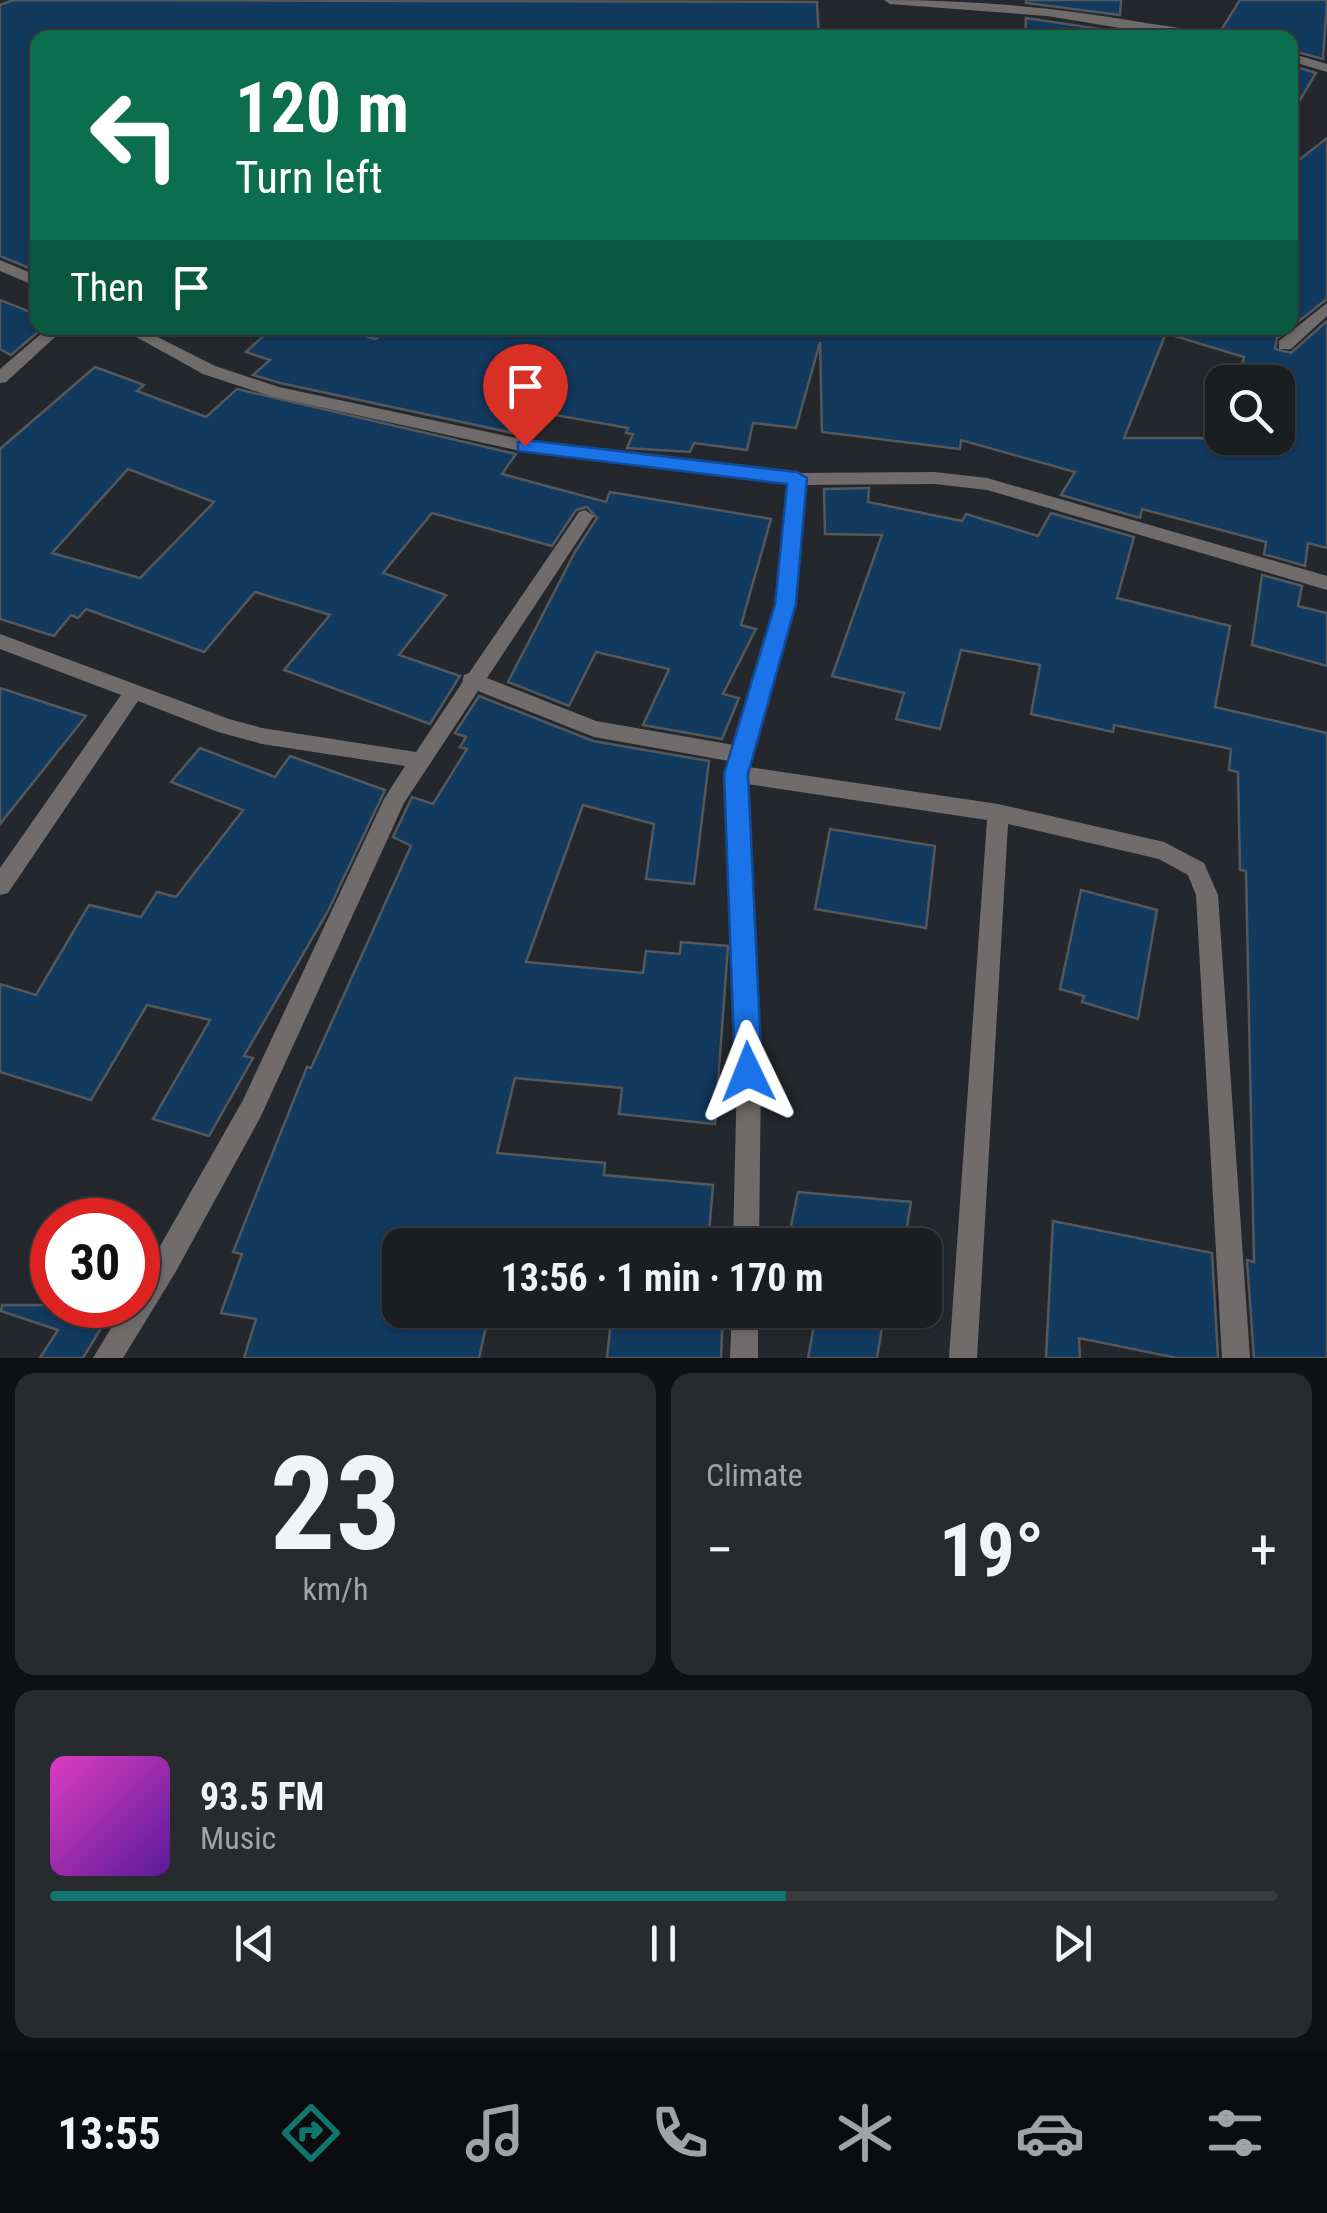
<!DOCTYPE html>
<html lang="en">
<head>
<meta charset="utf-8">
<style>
  :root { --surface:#1b1e21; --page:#282b2e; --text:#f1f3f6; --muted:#a0a2a5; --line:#393c3f; --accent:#0f766e }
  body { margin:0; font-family:"Roboto Condensed",sans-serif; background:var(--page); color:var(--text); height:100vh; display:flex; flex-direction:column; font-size:38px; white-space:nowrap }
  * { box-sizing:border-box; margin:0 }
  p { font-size:32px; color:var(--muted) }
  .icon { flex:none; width:55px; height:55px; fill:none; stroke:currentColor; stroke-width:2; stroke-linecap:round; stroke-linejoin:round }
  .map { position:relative; height:1358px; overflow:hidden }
  .side { display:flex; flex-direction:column; gap:15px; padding:15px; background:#0f1012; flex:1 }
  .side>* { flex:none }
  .guide { position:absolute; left:30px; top:30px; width:1268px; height:305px; border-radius:20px; box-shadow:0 2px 8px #0004,0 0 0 2px var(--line); background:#0b6e4f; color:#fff; overflow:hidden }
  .controls { position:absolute; left:1205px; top:365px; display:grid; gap:20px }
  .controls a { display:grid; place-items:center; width:90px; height:90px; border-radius:20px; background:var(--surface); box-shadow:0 2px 8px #0004,0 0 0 2px var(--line); font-size:50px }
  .speed { position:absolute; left:30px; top:1198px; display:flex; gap:20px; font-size:50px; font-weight:700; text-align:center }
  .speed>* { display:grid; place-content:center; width:130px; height:130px; border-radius:50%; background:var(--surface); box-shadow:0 2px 8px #0004,0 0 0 2px var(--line); line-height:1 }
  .speed .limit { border:15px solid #d22; background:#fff; color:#111 }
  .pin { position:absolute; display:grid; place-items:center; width:85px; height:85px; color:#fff; margin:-102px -42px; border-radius:50% 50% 50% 0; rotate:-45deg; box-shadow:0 0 10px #0007 }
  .pin .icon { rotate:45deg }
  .me { position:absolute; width:110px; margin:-55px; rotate:358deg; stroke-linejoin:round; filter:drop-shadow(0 0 8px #0008) }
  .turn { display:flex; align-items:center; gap:35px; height:210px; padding:0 40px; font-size:45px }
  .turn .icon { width:130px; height:130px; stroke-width:2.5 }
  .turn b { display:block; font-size:70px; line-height:85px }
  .then { display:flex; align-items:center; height:95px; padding:0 40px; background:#0003; gap:20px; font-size:38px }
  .big { font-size:75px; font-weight:700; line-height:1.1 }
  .side .tile { flex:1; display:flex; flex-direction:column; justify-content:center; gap:15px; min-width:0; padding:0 35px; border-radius:20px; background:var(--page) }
  .side .dial { align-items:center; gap:0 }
  .dial b { font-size:130px; line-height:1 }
  .song { display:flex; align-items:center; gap:30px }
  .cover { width:120px; height:120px; border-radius:15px; background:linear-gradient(135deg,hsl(310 70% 55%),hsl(270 70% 35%)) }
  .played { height:10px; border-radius:5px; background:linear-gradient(90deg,var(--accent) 60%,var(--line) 60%) }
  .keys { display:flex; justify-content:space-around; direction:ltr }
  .heat { display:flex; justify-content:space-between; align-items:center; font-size:55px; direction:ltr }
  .side .tiles { flex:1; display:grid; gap:15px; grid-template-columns:1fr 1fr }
  .tile:last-child { grid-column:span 2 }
  .trip { position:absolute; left:382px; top:1228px; width:560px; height:100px; border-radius:20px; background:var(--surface); box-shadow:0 2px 8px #0004,0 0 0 2px var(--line); font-weight:700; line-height:100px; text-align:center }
  .dock { display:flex; height:160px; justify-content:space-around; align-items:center; background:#0b0c0d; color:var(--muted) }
  .dock .icon { width:70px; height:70px }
  .dock .active { color:var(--accent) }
  .dock b { font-size:45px; color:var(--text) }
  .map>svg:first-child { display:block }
</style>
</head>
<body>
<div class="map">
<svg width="1327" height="1358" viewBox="0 0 1327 1358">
  <rect width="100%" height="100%" fill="#24282c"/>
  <g fill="#12395e" stroke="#53585d" stroke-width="2.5" fill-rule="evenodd">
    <polygon points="13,0 817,2 819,38 574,38 528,30 520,38 38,38 38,263 29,268 0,256 0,5"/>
    <polygon points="1026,0 1121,0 1120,15 1026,3"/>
    <polygon points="1240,0 1327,0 1323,59 1290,50 1290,38 1216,38"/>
    <polygon points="1026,18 1120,32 1120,38 1025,38"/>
    <polygon points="1290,65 1316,73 1290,117"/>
    <polygon points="1327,138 1327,299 1290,328 1290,167"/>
    <polygon points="0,300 38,315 38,332 11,355 0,349"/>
    <polygon points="1327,321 1327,548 1308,543 1305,566 1264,554 1266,542 1142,509 1140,518 1061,495 1075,472 961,440 960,449 822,432 820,342 796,428 753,423 747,450 694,443 690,452 627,448 633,434 626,433 628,428 544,413 527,436 280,383 253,375 270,360 246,352 272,328 339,328 376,339 386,328 1168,328 1124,438 1201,438 1220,442 1222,432 1222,438 1278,438 1278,382 1237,382 1244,357 1175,336 1176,328 1290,328 1277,338 1275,349 1291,353"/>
    <path d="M95 367 144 385 137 391 206 417 237 389 516 454 502 474 606 502 610 492 771 519 741 625 756 629 723 694 739 698 722 739 643 725 669 669 596 652 569 706 508 682 575 552 597 518 587 507 576 510 552 546 432 513 383 573 446 595 399 655 460 676 430 724 284 670 330 615 255 592 204 652 86 609 78 618 71 615 54 636 0 619V449ZM128 469 214 502 140 578 52 553Z"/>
    <polygon points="869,488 868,502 962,521 966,514 1038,536 1051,513 1134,537 1117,598 1230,626 1215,707 1327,733 1327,1358 1254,1358 1247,1260 1254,1262 1246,871 1240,870 1238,772 1229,770 1231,749 1114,725 1113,732 1031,714 1040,665 961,650 940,729 896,719 904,693 832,676 882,535 825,534 824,489"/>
    <polygon points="1262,575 1302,586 1298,606 1327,613 1327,666 1252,645"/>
    <polygon points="0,688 86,716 0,824"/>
    <polygon points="479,696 593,741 709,761 694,884 646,879 654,824 583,805 526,962 643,973 646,951 680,954 681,942 728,946 715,1124 619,1114 622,1088 515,1078 497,1153 605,1163 604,1175 713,1185 708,1245 400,1245 400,1310 490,1310 479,1358 244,1358 256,1319 221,1313 242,1254 233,1252 307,1067 311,1068 411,846 393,837 412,797 433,804 467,749 460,747 466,737 455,733"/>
    <polygon points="200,748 275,777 290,756 385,790 328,911 244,1056 253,1058 209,1136 153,1119 210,1020 147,1005 91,1100 0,1072 0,984 36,995 89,905 141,917 157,892 176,897 243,810 171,782"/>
    <polygon points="830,829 935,846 926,928 815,909"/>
    <polygon points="1081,890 1157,910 1138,1019 1082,1002 1084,996 1060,989"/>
    <polygon points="798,1192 911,1202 904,1245 787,1245"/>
    <polygon points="1053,1221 1212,1253 1218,1358 1177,1358 1079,1338 1080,1358 1046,1358"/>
    <polygon points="2,1305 115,1305 83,1358 40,1358 58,1330 1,1311"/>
    <polygon points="612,1310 723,1310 721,1358 607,1358"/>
    <polygon points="817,1310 885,1310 877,1358 808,1358"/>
  </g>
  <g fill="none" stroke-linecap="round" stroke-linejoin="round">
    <g fill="#706c6c" fill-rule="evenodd">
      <path d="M884 0C970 0 1055 7 1140 22 1162 26 1190 27 1208 38H1181L1047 16 890 4Z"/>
      <polygon points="1290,53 1327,64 1327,72 1290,61"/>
      <polygon points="1327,303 1327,316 1291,349 1279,349 1279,341"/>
      <polygon points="48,328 65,328 6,382 0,383 0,369"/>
      <polygon points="797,473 806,479 795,604 748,767 998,804 1164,842 1204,863 1218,895 1250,1358 1222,1358 1196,895 1188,875 1159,859 1008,824 977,1358 949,1358 987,820 747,784 761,1072 759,1245 733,1245 737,1072 725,774 729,761 594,737 478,691 404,803 261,1116 175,1273 123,1358 93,1358 125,1305 138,1305 138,1285 243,1100 384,799 405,766 262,744 218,732 138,701 8,893 0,895 0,868 121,695 0,649 0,634 229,719 262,728 416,752 462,683 464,675 469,673 579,512 585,510 594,516 487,678 596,721 734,745 775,604 788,479"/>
      <polygon points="732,1310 758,1310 758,1358 730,1358"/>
    </g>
    <g fill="#706c6c" fill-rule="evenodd">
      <polygon points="0,260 38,276 38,287 0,271"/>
      <polygon points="120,328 140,328 215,366 279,387 525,440 797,473 935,472 987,478 1327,576 1327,590 987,490 935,484 797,485 525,452 270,396 203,374"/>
    </g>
  </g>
  <polygon fill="#1a73e8" stroke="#114b97" stroke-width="2.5" points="525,440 797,472 807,478 796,604 748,774 762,1072 758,1081 748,1085 739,1081 735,1072 724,774 775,604 787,484 518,451 518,442"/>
</svg>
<div class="controls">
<a><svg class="icon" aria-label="search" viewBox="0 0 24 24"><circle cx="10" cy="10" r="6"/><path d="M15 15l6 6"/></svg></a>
</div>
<div class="speed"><div class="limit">30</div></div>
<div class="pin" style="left:525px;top:446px;background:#d93025"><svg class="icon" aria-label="arrive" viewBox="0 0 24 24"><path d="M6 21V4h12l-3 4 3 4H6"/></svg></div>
<svg class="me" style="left:748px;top:1072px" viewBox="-20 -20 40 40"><path d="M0-17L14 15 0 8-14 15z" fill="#1a73e8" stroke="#fff" stroke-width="4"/></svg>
<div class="trip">13:56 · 1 min · 170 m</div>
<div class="guide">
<div class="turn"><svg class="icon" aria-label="left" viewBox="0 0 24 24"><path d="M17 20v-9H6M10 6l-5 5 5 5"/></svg><div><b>120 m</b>Turn left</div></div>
<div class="then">Then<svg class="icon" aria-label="arrive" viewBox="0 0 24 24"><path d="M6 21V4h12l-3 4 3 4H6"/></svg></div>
</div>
</div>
<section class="side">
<div class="tiles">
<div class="tile dial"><b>23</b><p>km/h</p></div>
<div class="tile"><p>Climate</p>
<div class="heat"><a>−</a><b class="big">19°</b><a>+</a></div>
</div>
<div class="tile">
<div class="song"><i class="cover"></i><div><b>93.5 FM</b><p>Music</p></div></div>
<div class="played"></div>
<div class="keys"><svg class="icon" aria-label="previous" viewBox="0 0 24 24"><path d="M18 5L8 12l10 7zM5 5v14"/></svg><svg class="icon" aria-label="pause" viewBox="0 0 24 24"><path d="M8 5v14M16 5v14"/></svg><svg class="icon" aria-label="next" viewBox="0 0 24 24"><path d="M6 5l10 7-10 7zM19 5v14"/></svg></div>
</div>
</div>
</section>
<nav class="dock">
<b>13:55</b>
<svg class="icon active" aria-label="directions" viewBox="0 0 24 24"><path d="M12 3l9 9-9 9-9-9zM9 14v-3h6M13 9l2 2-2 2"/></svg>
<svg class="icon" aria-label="music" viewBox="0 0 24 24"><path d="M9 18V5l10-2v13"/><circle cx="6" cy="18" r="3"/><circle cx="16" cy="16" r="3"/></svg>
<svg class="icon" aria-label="phone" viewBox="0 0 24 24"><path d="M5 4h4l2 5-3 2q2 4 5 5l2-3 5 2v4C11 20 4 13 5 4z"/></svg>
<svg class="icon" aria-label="climate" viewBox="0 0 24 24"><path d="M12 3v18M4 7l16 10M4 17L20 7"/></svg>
<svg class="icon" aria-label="car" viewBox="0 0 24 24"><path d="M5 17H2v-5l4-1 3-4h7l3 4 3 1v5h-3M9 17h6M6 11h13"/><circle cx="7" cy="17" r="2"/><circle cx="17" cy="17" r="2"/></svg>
<svg class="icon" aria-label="filters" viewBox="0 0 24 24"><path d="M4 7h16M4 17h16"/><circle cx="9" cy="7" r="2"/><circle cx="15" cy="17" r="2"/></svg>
</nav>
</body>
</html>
